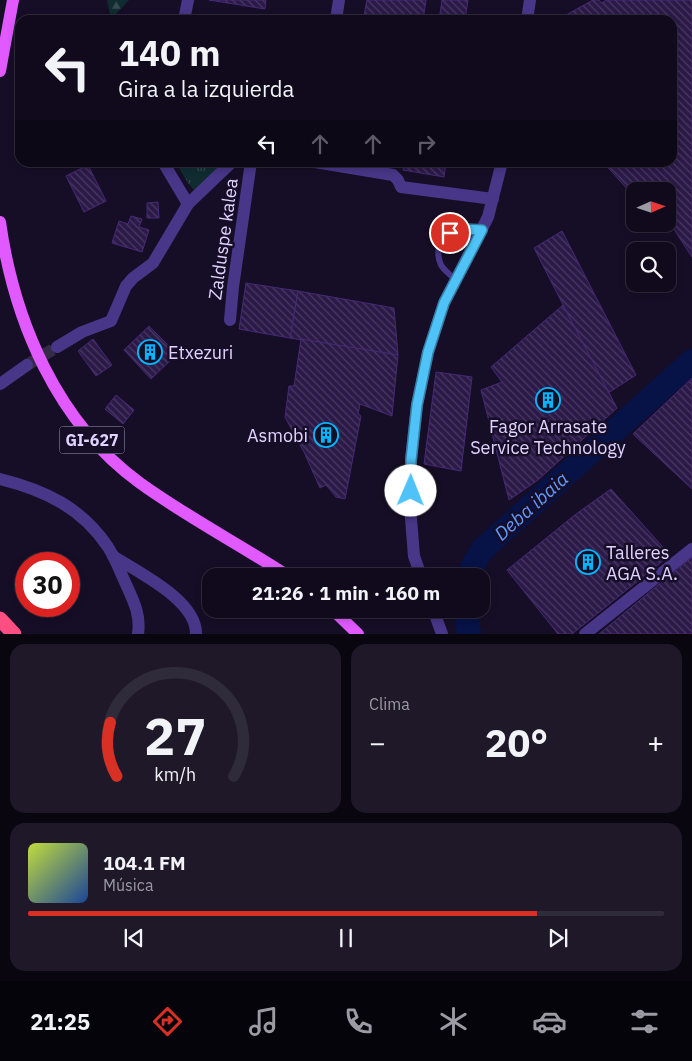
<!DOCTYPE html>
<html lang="es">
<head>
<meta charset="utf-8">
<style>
  :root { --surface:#100a1c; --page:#1e1829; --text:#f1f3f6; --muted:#9c9aa3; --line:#302b3b; --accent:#d93025 }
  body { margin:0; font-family:"IBM Plex Sans",sans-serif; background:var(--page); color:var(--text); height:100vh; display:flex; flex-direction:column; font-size:19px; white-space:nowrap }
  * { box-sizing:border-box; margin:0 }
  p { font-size:16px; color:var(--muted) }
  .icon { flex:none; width:28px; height:28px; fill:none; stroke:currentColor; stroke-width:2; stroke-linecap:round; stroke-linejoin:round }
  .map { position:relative; height:634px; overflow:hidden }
  .sheet { display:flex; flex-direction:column; gap:10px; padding:10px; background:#09060f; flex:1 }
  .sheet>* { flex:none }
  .hud { position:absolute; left:15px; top:15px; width:662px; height:152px; border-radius:15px; box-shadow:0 2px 8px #0003,0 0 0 1px var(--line); background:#100a1c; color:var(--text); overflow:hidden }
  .needle { width:32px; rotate:87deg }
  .buttons { position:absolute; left:626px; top:182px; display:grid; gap:10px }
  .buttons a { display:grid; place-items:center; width:50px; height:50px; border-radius:10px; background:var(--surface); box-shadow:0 2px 8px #0003,0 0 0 1px var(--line); font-size:25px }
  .speed { position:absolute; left:15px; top:552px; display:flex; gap:10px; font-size:25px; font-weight:700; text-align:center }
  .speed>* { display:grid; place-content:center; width:65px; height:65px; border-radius:50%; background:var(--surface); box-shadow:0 2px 8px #0003,0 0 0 1px var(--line); line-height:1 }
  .speed .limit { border:8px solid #d22; background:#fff; color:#111 }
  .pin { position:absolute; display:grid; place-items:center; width:42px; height:42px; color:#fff; margin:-21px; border:2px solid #fff; border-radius:50%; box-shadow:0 1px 5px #0007 }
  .me { position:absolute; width:55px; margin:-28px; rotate:1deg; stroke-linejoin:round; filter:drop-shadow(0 0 4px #0008) }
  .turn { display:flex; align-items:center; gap:18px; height:105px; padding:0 20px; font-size:22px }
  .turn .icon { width:65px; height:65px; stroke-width:2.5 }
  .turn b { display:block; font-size:35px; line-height:42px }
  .lanes { display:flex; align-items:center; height:48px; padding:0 20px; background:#0003; justify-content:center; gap:25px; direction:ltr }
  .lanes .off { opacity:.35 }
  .big { font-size:38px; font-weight:700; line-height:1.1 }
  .sheet .tile { flex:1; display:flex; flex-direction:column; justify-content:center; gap:8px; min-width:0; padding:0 18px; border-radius:15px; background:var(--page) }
  .sheet .dial { align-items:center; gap:0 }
  .dial svg { height:130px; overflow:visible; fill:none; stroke:var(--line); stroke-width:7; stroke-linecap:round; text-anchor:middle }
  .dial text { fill:var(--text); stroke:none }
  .song { display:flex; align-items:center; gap:15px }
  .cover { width:60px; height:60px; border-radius:8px; background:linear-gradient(135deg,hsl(70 70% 55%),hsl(220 70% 35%)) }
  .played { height:5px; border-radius:2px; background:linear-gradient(90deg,var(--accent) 80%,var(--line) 80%) }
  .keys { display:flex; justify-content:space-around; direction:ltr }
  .heat { display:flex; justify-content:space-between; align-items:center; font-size:28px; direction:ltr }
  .sheet .tiles { flex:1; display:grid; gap:10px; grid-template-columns:1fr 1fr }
  .tile:last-child { grid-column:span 2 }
  .trip { position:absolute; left:202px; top:568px; width:288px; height:50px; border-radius:15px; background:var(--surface); box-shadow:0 2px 8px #0003,0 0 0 1px var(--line); font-weight:700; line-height:50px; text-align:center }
  .tab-bar { display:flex; height:80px; justify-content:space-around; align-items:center; background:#06040b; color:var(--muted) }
  .tab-bar .icon { width:35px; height:35px }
  .tab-bar .current { color:var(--accent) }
  .tab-bar b { font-size:22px; color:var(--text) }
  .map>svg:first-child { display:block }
</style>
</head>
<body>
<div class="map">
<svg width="692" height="634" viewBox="0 0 692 634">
  <defs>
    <pattern id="grass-tufts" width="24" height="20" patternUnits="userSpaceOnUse" patternTransform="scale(1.25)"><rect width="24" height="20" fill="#102c31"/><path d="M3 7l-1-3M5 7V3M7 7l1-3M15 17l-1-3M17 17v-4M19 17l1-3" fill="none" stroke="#324a50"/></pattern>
    <pattern id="forest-firs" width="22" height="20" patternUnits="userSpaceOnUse" patternTransform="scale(1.25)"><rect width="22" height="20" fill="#102c31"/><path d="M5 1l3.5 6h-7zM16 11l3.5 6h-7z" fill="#324a50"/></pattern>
    <pattern id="building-back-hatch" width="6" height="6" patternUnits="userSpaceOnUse" patternTransform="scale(1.25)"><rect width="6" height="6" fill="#2b1948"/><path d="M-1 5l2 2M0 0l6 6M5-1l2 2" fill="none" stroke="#493a63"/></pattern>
  </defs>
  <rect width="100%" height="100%" fill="#160e26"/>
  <polygon fill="url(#grass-tufts)" points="176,163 227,163 195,191 188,183"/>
  <polygon fill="url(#forest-firs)" points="107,0 129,0 111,19"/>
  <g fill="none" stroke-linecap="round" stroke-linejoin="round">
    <g stroke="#071246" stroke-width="24">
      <polyline points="467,576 482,550 692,361"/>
      <polyline points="466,609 469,634"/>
    </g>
  </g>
  <g fill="url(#building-back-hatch)" stroke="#462976">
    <polygon points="209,0 266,0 265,9"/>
    <polygon points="367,0 426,0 423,20 363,20"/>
    <polygon points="442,0 468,0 465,20 439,20"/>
    <polygon points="593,0 599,0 601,3 607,0 692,0 692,257 668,220 668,191 637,191 633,186 628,190 603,162 672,162 672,20 557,20"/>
    <polygon points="405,162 446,162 444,177 403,170"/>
    <polygon points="88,165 106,201 84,212 66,176"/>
    <polygon points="158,202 159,218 147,218 147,203"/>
    <polygon points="131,216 142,219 139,227 149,230 142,252 112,243 119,221 128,224"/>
    <polygon points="562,231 636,375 608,393 534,248"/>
    <polygon points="246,283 298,291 290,338 239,329"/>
    <polygon points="298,291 394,308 398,355 290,338"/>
    <polygon points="563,305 617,408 538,480 509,500 481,390 502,382 491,367"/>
    <polygon points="149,326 177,354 151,379 124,350"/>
    <polygon points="93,339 112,365 96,376 78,351"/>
    <polygon points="301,339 398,355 392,416 360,404 358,414 361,416 345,499 336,497 326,485 320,488 304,452 285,417 289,386 294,386"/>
    <polygon points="436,372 472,377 461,471 424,464"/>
    <polygon points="692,378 692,489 633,434"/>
    <polygon points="116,395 134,410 123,424 105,409"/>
    <polygon points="611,489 670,555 572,634 558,634 507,570 576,514"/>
    <polygon points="692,557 692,634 599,634"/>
  </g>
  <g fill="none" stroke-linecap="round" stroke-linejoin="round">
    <polyline stroke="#342c47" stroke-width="12" stroke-dasharray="12 6" stroke-linecap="butt" points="27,365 57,347"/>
    <path stroke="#483688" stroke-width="6" d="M455 279C450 275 444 270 441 265 433 247 444 233 462 230 468 228 475 230 482 230"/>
    <g stroke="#483688" stroke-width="12">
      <polyline points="184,20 188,0"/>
      <polyline points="336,20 339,0"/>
      <polyline points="527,20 530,0"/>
      <polyline points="163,162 188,204"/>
      <polyline points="315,162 393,175 398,180 401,187 493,199"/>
      <polyline points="230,320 233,287 251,162"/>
      <polyline points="57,347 82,332 111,321 126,286 133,278 153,263 188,204 232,162"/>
      <polyline points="0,384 27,365"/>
      <path d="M0 479C45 490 82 508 108 547 115 558 120 571 125 582 133 600 141 614 138 634"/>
      <path d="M113 556C137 572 197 600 196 634"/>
      <polyline points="421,576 414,556 410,506 411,460 417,405 428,353 444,303 488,217 502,162"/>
      <polyline points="433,609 442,634"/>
      <polyline points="585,634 692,549"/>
    </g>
    <g stroke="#e05aff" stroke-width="12">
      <polyline points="0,71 13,0"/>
      <path d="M0 222C14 321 57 423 140 483 187 517 239 544 288 576"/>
      <polyline points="332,609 358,634"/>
    </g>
    <polyline stroke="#ff4e82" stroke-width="15" points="0,619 14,634"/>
  </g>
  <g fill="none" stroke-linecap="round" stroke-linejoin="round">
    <defs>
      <polyline id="route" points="411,491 411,460 417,405 428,352 444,303 482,230 462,229 450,233"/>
    </defs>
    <use href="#route" stroke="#337fa1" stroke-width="12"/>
    <use href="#route" stroke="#4fc3f7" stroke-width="9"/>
  </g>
  <defs>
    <symbol id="building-ring" viewBox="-11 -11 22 22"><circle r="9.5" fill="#160e26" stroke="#00b6fe" stroke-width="1.5"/><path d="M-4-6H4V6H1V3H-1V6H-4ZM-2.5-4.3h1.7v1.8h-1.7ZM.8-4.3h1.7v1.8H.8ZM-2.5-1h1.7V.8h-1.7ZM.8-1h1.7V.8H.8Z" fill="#00b6fe"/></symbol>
  </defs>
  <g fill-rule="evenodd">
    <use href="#building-ring" x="136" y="338" width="28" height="28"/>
    <use href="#building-ring" x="534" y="386" width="28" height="28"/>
    <use href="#building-ring" x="312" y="421" width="28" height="28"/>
    <use href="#building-ring" x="574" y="548" width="28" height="28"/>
  </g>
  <g text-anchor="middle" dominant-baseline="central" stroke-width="5" stroke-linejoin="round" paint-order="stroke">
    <rect fill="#160e26" stroke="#a398be" stroke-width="1" x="59.5" y="426.5" width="65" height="27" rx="4"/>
    <g font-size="16" font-weight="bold" fill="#e0d3ff">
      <text x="92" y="440">GI-627</text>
    </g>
    <g font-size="18" fill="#e0d3ff" stroke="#160e26">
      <text transform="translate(223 239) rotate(-82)">Zalduspe kalea</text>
    </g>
    <g font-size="18" fill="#e0d3ff" stroke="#160e26" text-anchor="start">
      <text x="168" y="352">Etxezuri</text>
      <text x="548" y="426" text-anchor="middle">Fagor Arrasate<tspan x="548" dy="21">Service Technology</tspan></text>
      <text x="308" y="435" text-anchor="end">Asmobi</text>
      <text x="606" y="552">Talleres<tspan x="606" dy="21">AGA S.A.</tspan></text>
    </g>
    <g font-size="19" font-style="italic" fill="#6199ff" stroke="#160e26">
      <text transform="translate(531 506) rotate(-42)">Deba ibaia</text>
    </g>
  </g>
</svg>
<div class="buttons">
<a><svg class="needle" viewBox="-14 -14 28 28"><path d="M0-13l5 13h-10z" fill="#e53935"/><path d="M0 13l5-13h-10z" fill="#9c9aa3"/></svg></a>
<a><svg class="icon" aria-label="search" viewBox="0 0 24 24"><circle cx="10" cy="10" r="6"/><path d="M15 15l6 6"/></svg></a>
</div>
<div class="speed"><div class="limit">30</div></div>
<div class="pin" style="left:450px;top:233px;background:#d93025"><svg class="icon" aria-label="arrive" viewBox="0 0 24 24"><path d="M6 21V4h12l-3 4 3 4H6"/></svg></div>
<svg class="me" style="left:411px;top:491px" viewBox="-20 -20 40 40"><circle r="19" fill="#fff"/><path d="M0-13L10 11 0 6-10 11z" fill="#4fc3f7"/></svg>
<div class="trip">21:26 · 1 min · 160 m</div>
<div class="hud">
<div class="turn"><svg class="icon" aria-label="left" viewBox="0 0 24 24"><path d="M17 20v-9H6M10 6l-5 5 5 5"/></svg><div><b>140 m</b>Gira a la izquierda</div></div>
<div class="lanes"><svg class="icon" aria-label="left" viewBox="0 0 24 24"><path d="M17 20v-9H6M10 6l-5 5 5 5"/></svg><svg class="icon off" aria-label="ahead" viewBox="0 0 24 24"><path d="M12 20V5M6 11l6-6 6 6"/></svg><svg class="icon off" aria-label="ahead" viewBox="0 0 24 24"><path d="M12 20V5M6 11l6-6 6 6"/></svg><svg class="icon off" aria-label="right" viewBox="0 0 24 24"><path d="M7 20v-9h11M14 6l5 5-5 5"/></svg></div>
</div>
</div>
<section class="sheet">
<div class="tiles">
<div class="tile dial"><svg viewBox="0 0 100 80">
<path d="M14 69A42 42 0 1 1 86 69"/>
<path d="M14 69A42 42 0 0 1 10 36" stroke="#d93025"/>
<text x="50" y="56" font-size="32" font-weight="700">27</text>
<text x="50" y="72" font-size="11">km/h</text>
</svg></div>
<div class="tile"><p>Clima</p>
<div class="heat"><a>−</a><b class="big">20°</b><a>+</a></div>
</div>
<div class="tile">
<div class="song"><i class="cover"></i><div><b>104.1 FM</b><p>Música</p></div></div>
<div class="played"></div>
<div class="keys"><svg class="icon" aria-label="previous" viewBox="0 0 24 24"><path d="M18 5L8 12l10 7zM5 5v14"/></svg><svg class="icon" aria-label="pause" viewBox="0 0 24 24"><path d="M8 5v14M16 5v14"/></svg><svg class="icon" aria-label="next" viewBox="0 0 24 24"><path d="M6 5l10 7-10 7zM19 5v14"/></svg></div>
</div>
</div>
</section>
<nav class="tab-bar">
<b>21:25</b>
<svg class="icon current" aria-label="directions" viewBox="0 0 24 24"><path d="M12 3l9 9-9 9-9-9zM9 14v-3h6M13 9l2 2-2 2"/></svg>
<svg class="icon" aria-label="music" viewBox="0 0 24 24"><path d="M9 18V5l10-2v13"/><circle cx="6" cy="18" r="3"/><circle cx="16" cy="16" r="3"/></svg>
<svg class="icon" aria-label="phone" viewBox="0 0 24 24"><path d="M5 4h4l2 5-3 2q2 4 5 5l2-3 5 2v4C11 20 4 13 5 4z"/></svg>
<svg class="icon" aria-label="climate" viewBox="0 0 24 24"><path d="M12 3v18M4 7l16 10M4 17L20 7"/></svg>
<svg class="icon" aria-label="car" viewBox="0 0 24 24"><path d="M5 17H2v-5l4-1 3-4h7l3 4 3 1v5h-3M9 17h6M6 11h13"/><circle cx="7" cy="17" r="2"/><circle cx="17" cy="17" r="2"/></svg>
<svg class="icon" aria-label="filters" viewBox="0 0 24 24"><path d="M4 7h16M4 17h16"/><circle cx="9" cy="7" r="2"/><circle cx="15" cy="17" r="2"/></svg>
</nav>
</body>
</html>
